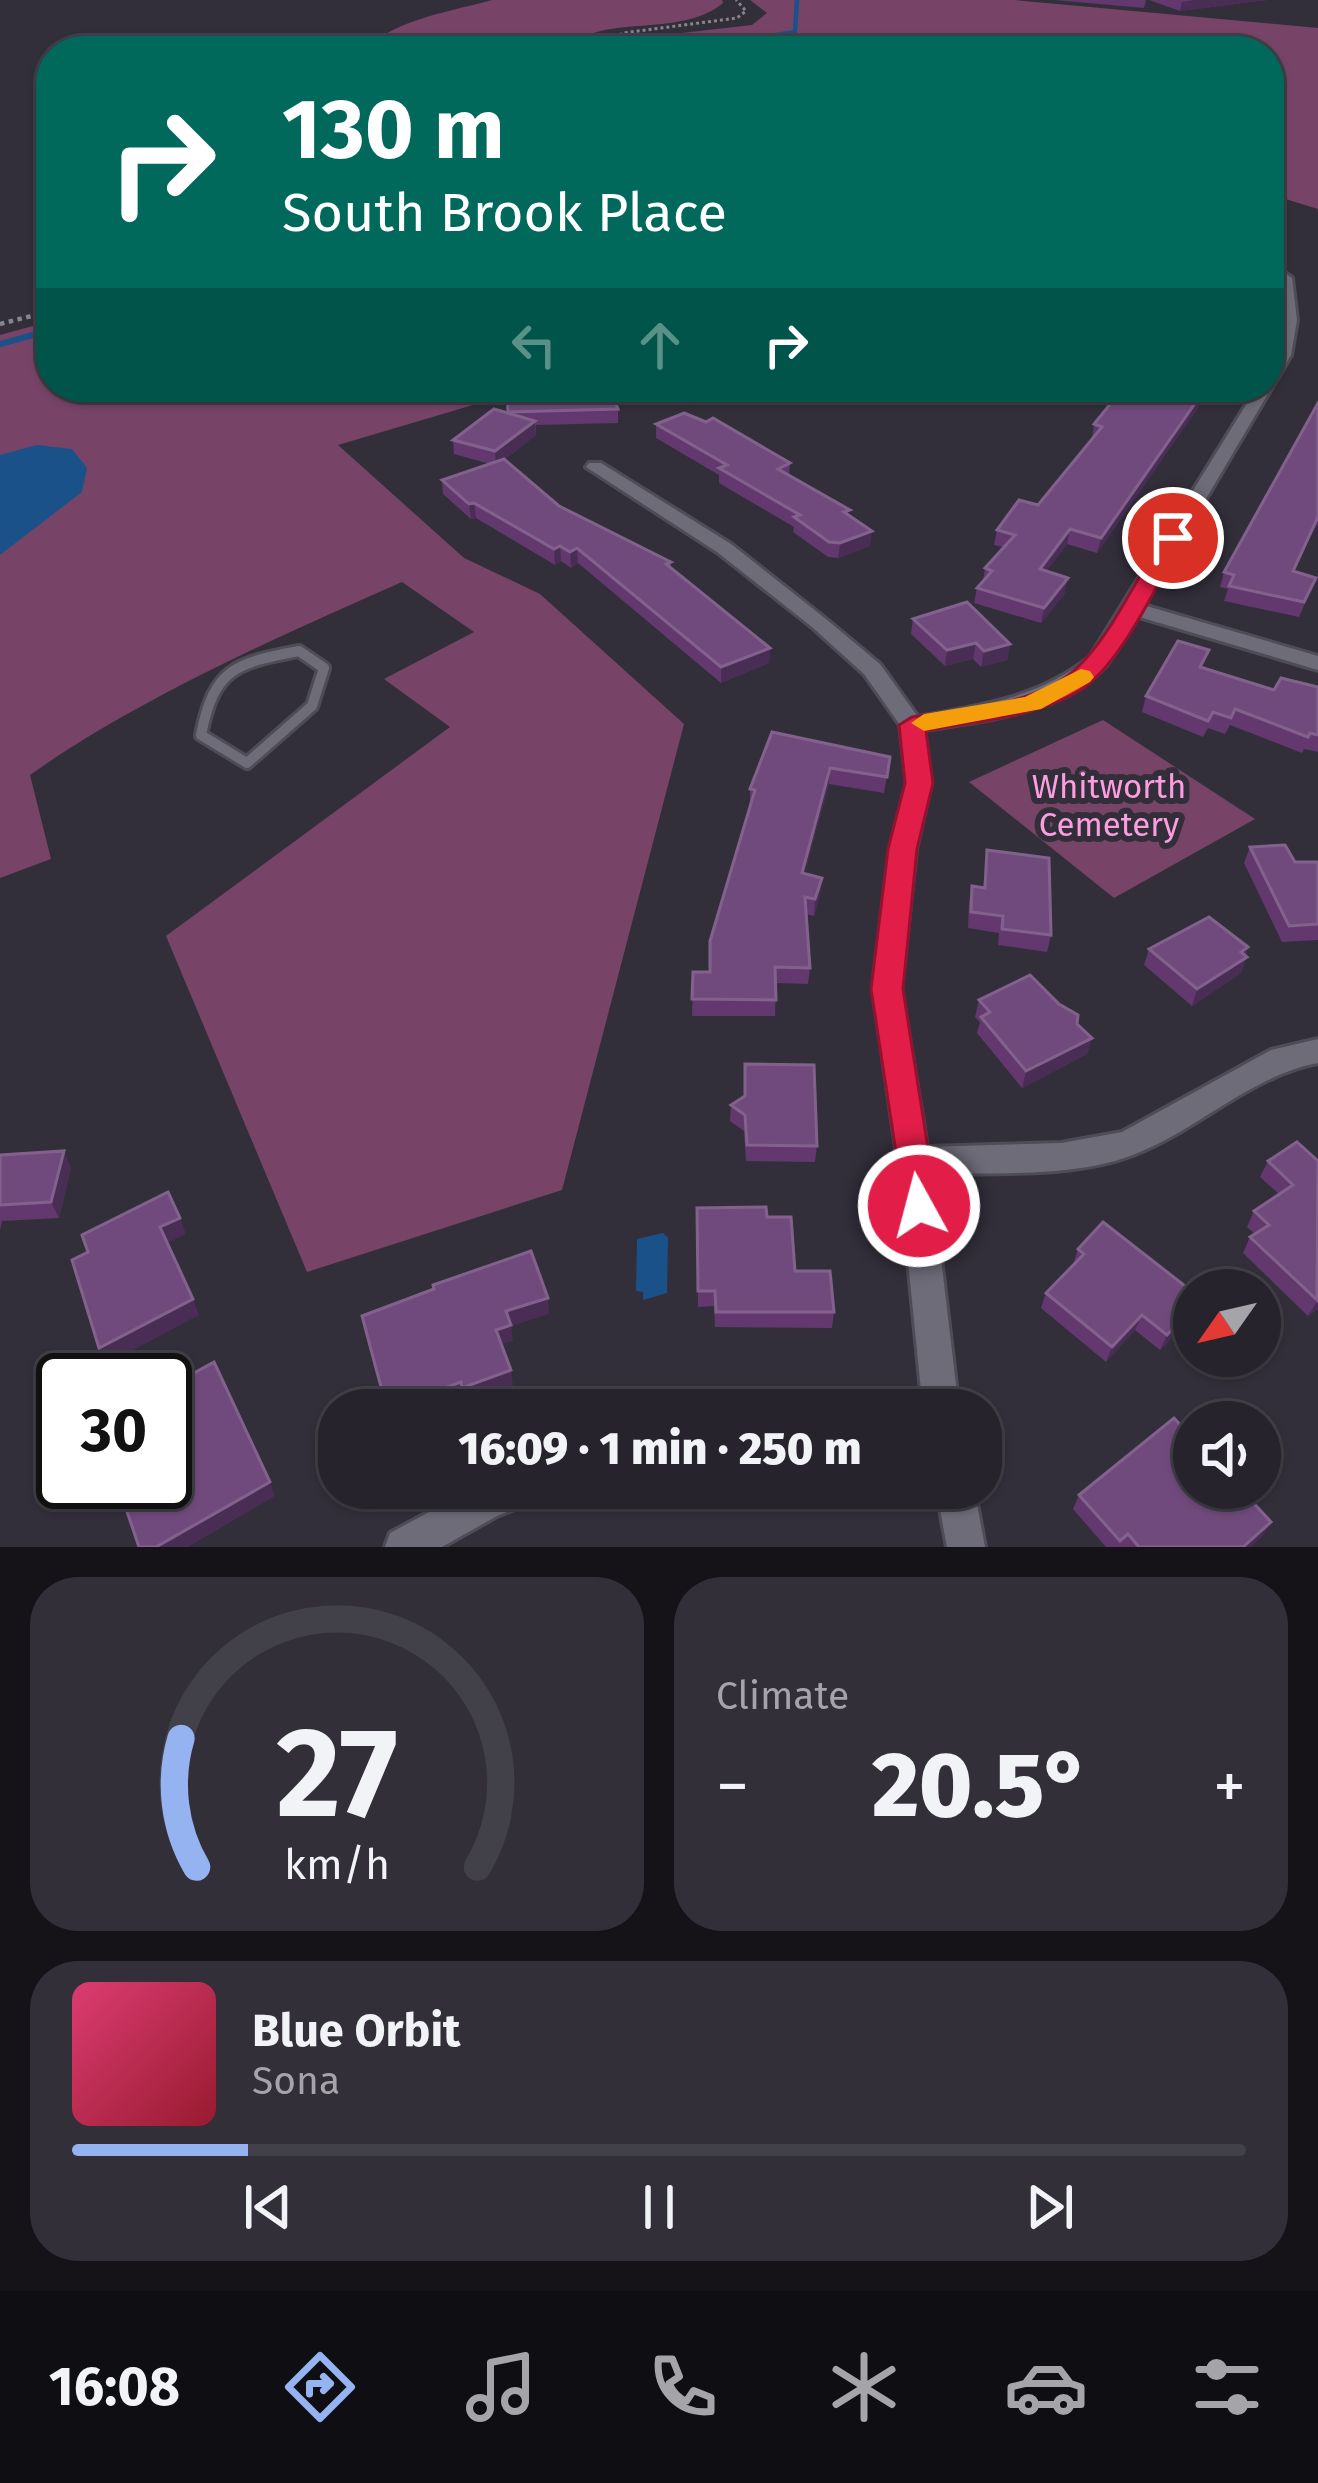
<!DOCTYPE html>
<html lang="en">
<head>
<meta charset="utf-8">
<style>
  :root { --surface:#26232c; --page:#322f38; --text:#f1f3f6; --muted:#a4a4a9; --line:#424048; --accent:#95b2f1 }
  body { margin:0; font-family:"Fira Sans",sans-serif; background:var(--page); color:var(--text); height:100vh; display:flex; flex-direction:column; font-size:45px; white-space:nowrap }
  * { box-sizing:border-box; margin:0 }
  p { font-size:39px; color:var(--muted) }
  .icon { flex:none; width:66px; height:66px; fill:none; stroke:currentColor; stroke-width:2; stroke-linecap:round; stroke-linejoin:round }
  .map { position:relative; height:1547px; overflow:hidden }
  .side { display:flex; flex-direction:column; gap:30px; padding:30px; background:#151318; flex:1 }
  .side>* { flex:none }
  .guide { position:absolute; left:36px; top:36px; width:1248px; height:366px; border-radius:48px; box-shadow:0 3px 9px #0004,0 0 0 3px var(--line); background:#00695c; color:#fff; overflow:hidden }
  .needle { width:78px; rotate:236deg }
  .fabs { position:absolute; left:1173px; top:1269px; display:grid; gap:24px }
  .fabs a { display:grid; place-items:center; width:108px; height:108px; border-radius:50%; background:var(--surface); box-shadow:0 3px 9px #0004,0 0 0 3px var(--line); font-size:60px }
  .speed { position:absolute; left:36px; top:1353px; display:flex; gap:24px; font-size:60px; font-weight:700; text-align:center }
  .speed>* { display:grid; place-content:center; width:156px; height:156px; border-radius:50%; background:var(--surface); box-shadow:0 3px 9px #0004,0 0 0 3px var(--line); line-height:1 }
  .speed .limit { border:6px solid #111; border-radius:18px; background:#fff; color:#111 }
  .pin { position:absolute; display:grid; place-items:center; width:102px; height:102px; color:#fff; margin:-51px; border:6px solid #fff; border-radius:50%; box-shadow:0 3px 12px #0007 }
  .me { position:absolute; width:132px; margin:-66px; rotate:353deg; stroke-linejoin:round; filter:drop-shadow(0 0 9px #0008) }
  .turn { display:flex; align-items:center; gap:42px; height:252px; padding:0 48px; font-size:54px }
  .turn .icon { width:156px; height:156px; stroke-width:2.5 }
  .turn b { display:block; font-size:84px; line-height:102px }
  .lanes { display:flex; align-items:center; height:114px; padding:0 48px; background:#0003; justify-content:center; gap:60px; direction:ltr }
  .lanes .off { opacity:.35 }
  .big { font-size:90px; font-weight:800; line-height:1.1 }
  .side .card { flex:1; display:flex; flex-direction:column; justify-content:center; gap:18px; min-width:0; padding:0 42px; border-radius:48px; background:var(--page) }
  .side .dial { align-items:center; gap:0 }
  .dial svg { height:312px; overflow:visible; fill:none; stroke:var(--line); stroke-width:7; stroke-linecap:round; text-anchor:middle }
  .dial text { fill:var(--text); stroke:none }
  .song { display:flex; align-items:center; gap:36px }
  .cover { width:144px; height:144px; border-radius:18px; background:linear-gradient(135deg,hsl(340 70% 55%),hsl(350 70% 35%)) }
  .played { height:12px; border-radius:6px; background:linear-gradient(90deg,var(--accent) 15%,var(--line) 15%) }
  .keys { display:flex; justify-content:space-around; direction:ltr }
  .heat { display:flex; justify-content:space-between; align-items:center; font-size:66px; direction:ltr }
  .side .tiles { flex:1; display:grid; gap:30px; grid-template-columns:1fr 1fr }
  .card:last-child { grid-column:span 2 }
  .trip { position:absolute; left:318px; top:1389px; width:684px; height:120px; border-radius:48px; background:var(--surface); box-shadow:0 3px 9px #0004,0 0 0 3px var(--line); font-weight:800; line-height:120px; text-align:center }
  .tabs { display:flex; height:192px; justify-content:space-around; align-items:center; background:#0f0e12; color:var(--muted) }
  .tabs .icon { width:84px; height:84px }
  .tabs .selected { color:var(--accent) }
  .tabs b { font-size:54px; color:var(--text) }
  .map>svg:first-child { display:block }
</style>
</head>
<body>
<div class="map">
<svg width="1318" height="1547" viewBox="0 0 1318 1547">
  <rect width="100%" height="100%" fill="#322f3b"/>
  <g fill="#774468">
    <path d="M492 0H722L723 3C679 40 597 11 567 51L367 49C394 19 454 11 492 0Z"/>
    <polygon points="750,0 1014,0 1318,28 1318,209 1269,194 1269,51 601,51 620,40 752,25 767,13"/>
    <path d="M51 321V387H534L338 445 464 558 540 594 684 724 562 1190 307 1272 166 936 450 727 384 679 474 632 402 582C282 635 137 699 30 775L51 859 0 878V335Z"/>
    <polygon points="1103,720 1255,819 1114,898 969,782"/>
  </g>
  <g fill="#1b5189">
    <polygon points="37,445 72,449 87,468 82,492 0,555 0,455"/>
    <polygon points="663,1233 668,1238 667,1293 643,1300 643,1292 636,1291 637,1239"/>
  </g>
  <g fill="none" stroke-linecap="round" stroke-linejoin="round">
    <polyline stroke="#1b5189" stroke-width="4.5" points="700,51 711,45 795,32 797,0"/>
    <polyline stroke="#1b5189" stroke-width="6" points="0,344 51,330"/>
    <defs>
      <path id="lane" d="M299 651 324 668 312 706 247 763 201 735C214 668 236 663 299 651Z"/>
      <g id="street">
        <path d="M1269 261 1292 278 1297 320 1291 355 1143 605 1318 656V670L1136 616C1127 632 1118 650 1107 664 1065 714 983 720 924 730L931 783 916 849 901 989 927 1147 1061 1143 1122 1132 1271 1050 1318 1039V1063C1250 1076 1199 1129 1135 1154 1077 1178 994 1172 931 1174L959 1410H923L898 1161 873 989 890 849 907 783 900 725 864 674 812 627 717 552 586 467 589 463H601L731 544 826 619 880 664 918 717C981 706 1038 698 1090 657L1249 400 1216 387 1254 391 1269 387C1269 368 1276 357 1280 339 1284 319 1281 299 1278 280L1269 272Z"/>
        <polygon points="474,1488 541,1488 535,1501 497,1516 442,1547 385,1547 390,1533"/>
        <polygon points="936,1488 974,1488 985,1547 947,1547"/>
      </g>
    </defs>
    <use href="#lane" stroke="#4e4c56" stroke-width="16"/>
    <use href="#street" stroke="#4e4c56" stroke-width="6"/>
    <polyline stroke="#86848e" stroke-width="3" stroke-dasharray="3 3" stroke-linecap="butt" points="587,51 623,33 737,18 746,11 736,0"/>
    <polyline stroke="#86848e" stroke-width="4.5" stroke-dasharray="4.5 4.5" stroke-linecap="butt" points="0,324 51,311"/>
    <use href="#lane" stroke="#6f6c7a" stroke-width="10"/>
    <use href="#street" fill="#6f6c7a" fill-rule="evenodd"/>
  </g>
  <g fill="#62386f">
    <polygon points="1054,0 1146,0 1144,8"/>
    <polygon points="1149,0 1267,0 1180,11"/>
    <polygon points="886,387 955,387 910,401"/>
    <polygon points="507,392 618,409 618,423 536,425 536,435 504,460 559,506 671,562 671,568 770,648 769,663 721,683 578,563 571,568 561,561 555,565 476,518 471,519 443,494 442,480 490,464 454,454 453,440 508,413"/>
    <polygon points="1199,406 1097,553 1067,544 1046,571 1065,593 1041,623 974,603 977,588 983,581 985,568 1003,547 994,545 997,530 1038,505 1092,439 1094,424"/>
    <polygon points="656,424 790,463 789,475 850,516 870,546 838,558 828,557 793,532 794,527 719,483 719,475 656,438"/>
    <polygon points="1309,537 1294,572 1316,578 1299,617 1224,601 1228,589 1220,587 1224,572"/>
    <polygon points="913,619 1010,644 1007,660 981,667 973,659 945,666 911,634"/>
    <polygon points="1203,668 1274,690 1318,687 1318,752 1304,749 1302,753 1230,725 1225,734 1208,728 1203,737 1142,712 1146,696"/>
    <polygon points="772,732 890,757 884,793 829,784 804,874 822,878 820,894 814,916 806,914 810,968 808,984 776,983 775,1016 692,1016 693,972 710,972 750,805 750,789"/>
    <polygon points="1250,847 1295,862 1318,862 1318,940 1282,942 1244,863"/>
    <polygon points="987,850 1051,935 1047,952 998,945 999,933 968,928 969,902 972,886 983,888"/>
    <polygon points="1248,947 1241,973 1192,1006 1144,965 1149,949"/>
    <polygon points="979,1000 1077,1024 1092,1038 1087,1054 1022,1088 977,1033 980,1022 975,1017"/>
    <polygon points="745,1064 817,1146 815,1162 746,1161 744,1131 730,1121 731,1105 744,1096"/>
    <polygon points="1297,1142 1318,1309 1308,1316 1243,1253 1250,1237 1255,1234 1247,1227 1254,1211 1279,1194 1260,1177 1268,1161"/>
    <polygon points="0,1155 71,1167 59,1218 2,1221 0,1230"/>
    <polygon points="697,1208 767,1217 795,1271 834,1312 832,1328 715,1327 714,1306 698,1307"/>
    <polygon points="1078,1249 1194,1314 1160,1350 1135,1330 1106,1362 1041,1308 1046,1293 1073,1265"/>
    <polygon points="1194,1488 1259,1488 1251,1501 1271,1522 1262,1536 1250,1547 1106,1547 1073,1509 1079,1495"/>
  </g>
  <g fill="#492d55">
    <polygon points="1195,0 1267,0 1180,11 1182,2"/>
    <polygon points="1280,208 1277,220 1269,223 1269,213"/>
    <polygon points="912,387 955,387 910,401"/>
    <polygon points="1203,392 1199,406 1097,553 1101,538"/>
    <polygon points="535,421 536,435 496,466 495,451"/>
    <polygon points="474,503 476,518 471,519 469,504"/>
    <polygon points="1318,517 1318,525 1309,537 1288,587 1314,523"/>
    <polygon points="1070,529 1067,544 1037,584 1040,569"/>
    <polygon points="872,531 870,546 838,558 840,543"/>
    <polygon points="560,546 561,561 555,565 554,549"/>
    <polygon points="577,548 578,563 571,568 570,552"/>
    <polygon points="1068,578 1065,593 1041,623 1044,608"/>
    <polygon points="976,643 973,659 945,666 947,650"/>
    <polygon points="1010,644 1007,660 981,667 984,651"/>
    <polygon points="770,648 769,663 721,683 721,667"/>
    <polygon points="830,768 829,784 800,890 802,873"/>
    <polygon points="822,878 820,894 814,916 815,899"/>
    <polygon points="1248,947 1243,960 1247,957 1241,973 1192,1006 1197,989"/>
    <polygon points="1092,1038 1087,1054 1022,1088 1026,1071"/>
    <polygon points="64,1151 71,1167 59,1218 51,1202"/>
    <polygon points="180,1218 186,1234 167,1243 160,1227"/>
    <polygon points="548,1298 549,1314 511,1326 513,1341 498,1345 496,1330 506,1311"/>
    <polygon points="193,1299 199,1315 107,1364 99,1348"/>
    <polygon points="1318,1300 1318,1309 1308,1316"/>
    <polygon points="1194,1306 1194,1314 1160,1350 1167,1335"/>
    <polygon points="1142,1315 1135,1330 1106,1362 1112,1347"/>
    <polygon points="511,1370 513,1386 465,1404 462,1388"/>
    <polygon points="461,1382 464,1397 425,1410 422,1396"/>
    <polygon points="419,1388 422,1403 406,1410 387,1410 385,1402"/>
    <polygon points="270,1482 275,1496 188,1547 156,1547"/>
    <polygon points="1271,1522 1262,1536 1250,1547 1243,1547"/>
  </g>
  <g fill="#704a7c" stroke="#82628d" stroke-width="3">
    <polygon points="553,387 609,387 618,409 508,412 507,392"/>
    <polygon points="1124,387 1184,387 1203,392 1101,538 1070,529 1040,569 1068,578 1044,608 977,588 992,571 985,568 1015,535 997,530 1019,500 1038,505 1102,427 1094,424"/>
    <polygon points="1318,403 1318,517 1293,571 1316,578 1304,602 1229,586 1234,575 1224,572"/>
    <polygon points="494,409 535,421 495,451 453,440"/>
    <polygon points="684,413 706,422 713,418 790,463 778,469 850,510 844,512 872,531 840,543 829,542 794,517 800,515 719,468 727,465 656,424"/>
    <polygon points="504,459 559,506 671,562 666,564 770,648 721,667 577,548 570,552 560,546 554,549 474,503 469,504 442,480"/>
    <polygon points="967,602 1010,644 984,651 976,643 947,650 913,619"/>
    <polygon points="1178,641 1209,650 1200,667 1274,690 1281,678 1318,687 1318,735 1310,733 1308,737 1235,709 1231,718 1213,712 1208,721 1146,696"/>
    <polygon points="772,732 890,757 887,777 830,768 802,873 822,878 815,899 805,897 810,968 775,967 776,1000 692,999 693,972 710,972 710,941 755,790 750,789"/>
    <polygon points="1285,845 1295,862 1318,862 1318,924 1289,926 1250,847"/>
    <polygon points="987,850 1049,858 1051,935 1002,929 1003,916 971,912 972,886 985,888"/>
    <polygon points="1209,917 1248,947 1241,952 1247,957 1197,989 1149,949"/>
    <polygon points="1030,975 1059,1004 1078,1015 1077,1024 1092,1038 1026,1071 981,1017 990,1012 979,1000"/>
    <polygon points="745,1064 814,1065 817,1146 747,1145 745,1115 731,1105 745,1096"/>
    <polygon points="1297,1142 1318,1161 1317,1300 1250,1237 1269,1225 1254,1211 1293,1185 1268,1161"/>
    <polygon points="64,1151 51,1202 0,1205 0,1155"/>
    <polygon points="168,1192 180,1218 160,1227 193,1299 99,1348 72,1260 88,1252 82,1235"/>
    <polygon points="766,1207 767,1217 791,1217 795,1271 830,1271 834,1312 716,1312 715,1291 698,1291 697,1208"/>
    <polygon points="1103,1222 1194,1293 1194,1306 1167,1335 1142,1315 1112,1347 1046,1293 1084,1254 1078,1249"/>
    <polygon points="531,1251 548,1298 506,1311 511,1325 496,1330 511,1370 462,1388 461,1382 422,1396 419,1388 385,1402 362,1316 434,1289 433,1285"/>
    <polygon points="214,1362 270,1482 156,1547 139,1547 117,1482 165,1482 165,1389"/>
    <polygon points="1174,1418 1194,1440 1194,1488 1259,1488 1248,1497 1271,1522 1243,1547 1139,1547 1128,1534 1120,1541 1079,1495"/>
  </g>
  <path fill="#e11d48" stroke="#92132f" stroke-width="3" d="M1173 531 1184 538C1158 581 1121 666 1079 691 1034 718 977 721 926 731L933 783 917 849 903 989 937 1206 932 1218 919 1222 906 1218 871 989 888 849 905 783 899 725 912 717C961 708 1025 707 1066 677 1105 649 1136 579 1162 538Z"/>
  <polygon fill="#f59e0b" points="1081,669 1090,671 1094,677 1090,682 1041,709 924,731 911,723 924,714 1025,697"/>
  <g text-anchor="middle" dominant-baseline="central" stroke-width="12" stroke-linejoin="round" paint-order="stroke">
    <g font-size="33" fill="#fc9de0" stroke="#322f3b">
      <text x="1109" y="787">Whitworth<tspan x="1109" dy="38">Cemetery</tspan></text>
    </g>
  </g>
</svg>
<div class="fabs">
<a><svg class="needle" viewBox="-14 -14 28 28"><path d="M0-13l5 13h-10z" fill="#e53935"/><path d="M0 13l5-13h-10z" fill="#a4a4a9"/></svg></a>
<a><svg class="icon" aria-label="sound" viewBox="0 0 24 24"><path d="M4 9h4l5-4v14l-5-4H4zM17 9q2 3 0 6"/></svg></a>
</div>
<div class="speed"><div class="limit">30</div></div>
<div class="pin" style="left:1173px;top:538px;background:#d93025"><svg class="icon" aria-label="arrive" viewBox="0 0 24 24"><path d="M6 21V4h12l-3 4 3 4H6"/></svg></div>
<svg class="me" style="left:919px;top:1206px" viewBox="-20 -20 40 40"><circle r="17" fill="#e11d48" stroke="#fff" stroke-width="3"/><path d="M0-11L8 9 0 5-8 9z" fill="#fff"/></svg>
<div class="trip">16:09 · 1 min · 250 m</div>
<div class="guide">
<div class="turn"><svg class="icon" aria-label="right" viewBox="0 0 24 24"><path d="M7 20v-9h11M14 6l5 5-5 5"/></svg><div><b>130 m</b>South Brook Place</div></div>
<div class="lanes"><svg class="icon off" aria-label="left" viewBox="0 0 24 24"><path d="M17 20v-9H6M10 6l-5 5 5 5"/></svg><svg class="icon off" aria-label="ahead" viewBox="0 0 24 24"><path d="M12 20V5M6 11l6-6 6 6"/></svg><svg class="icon" aria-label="right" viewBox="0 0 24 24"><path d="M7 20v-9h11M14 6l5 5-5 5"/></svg></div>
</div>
</div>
<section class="side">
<div class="tiles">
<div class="card dial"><svg viewBox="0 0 100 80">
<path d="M14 69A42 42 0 1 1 86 69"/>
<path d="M14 69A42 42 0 0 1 10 36" stroke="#95b2f1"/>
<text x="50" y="56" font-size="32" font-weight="700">27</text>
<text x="50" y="72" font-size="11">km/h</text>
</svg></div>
<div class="card"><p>Climate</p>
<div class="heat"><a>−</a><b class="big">20.5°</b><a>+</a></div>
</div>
<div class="card">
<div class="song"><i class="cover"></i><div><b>Blue Orbit</b><p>Sona</p></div></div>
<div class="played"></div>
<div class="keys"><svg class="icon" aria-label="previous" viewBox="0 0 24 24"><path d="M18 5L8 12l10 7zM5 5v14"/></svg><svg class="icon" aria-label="pause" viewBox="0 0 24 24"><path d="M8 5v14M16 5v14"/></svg><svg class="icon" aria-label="next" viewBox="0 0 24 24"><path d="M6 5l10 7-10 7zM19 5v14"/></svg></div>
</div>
</div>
</section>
<nav class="tabs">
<b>16:08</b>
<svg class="icon selected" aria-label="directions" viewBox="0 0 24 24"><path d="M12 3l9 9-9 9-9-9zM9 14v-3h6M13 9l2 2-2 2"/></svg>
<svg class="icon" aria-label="music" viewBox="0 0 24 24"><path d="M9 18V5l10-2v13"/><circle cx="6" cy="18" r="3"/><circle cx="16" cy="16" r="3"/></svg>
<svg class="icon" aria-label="phone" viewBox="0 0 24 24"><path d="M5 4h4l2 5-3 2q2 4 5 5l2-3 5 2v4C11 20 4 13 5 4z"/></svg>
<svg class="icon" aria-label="climate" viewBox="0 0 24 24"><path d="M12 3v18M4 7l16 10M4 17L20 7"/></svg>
<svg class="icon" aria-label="car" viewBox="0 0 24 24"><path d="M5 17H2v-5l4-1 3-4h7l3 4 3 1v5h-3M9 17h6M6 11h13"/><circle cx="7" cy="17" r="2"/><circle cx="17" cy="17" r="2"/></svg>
<svg class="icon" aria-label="filters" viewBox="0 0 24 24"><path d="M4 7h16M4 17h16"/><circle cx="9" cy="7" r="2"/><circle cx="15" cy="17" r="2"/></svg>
</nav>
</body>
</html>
